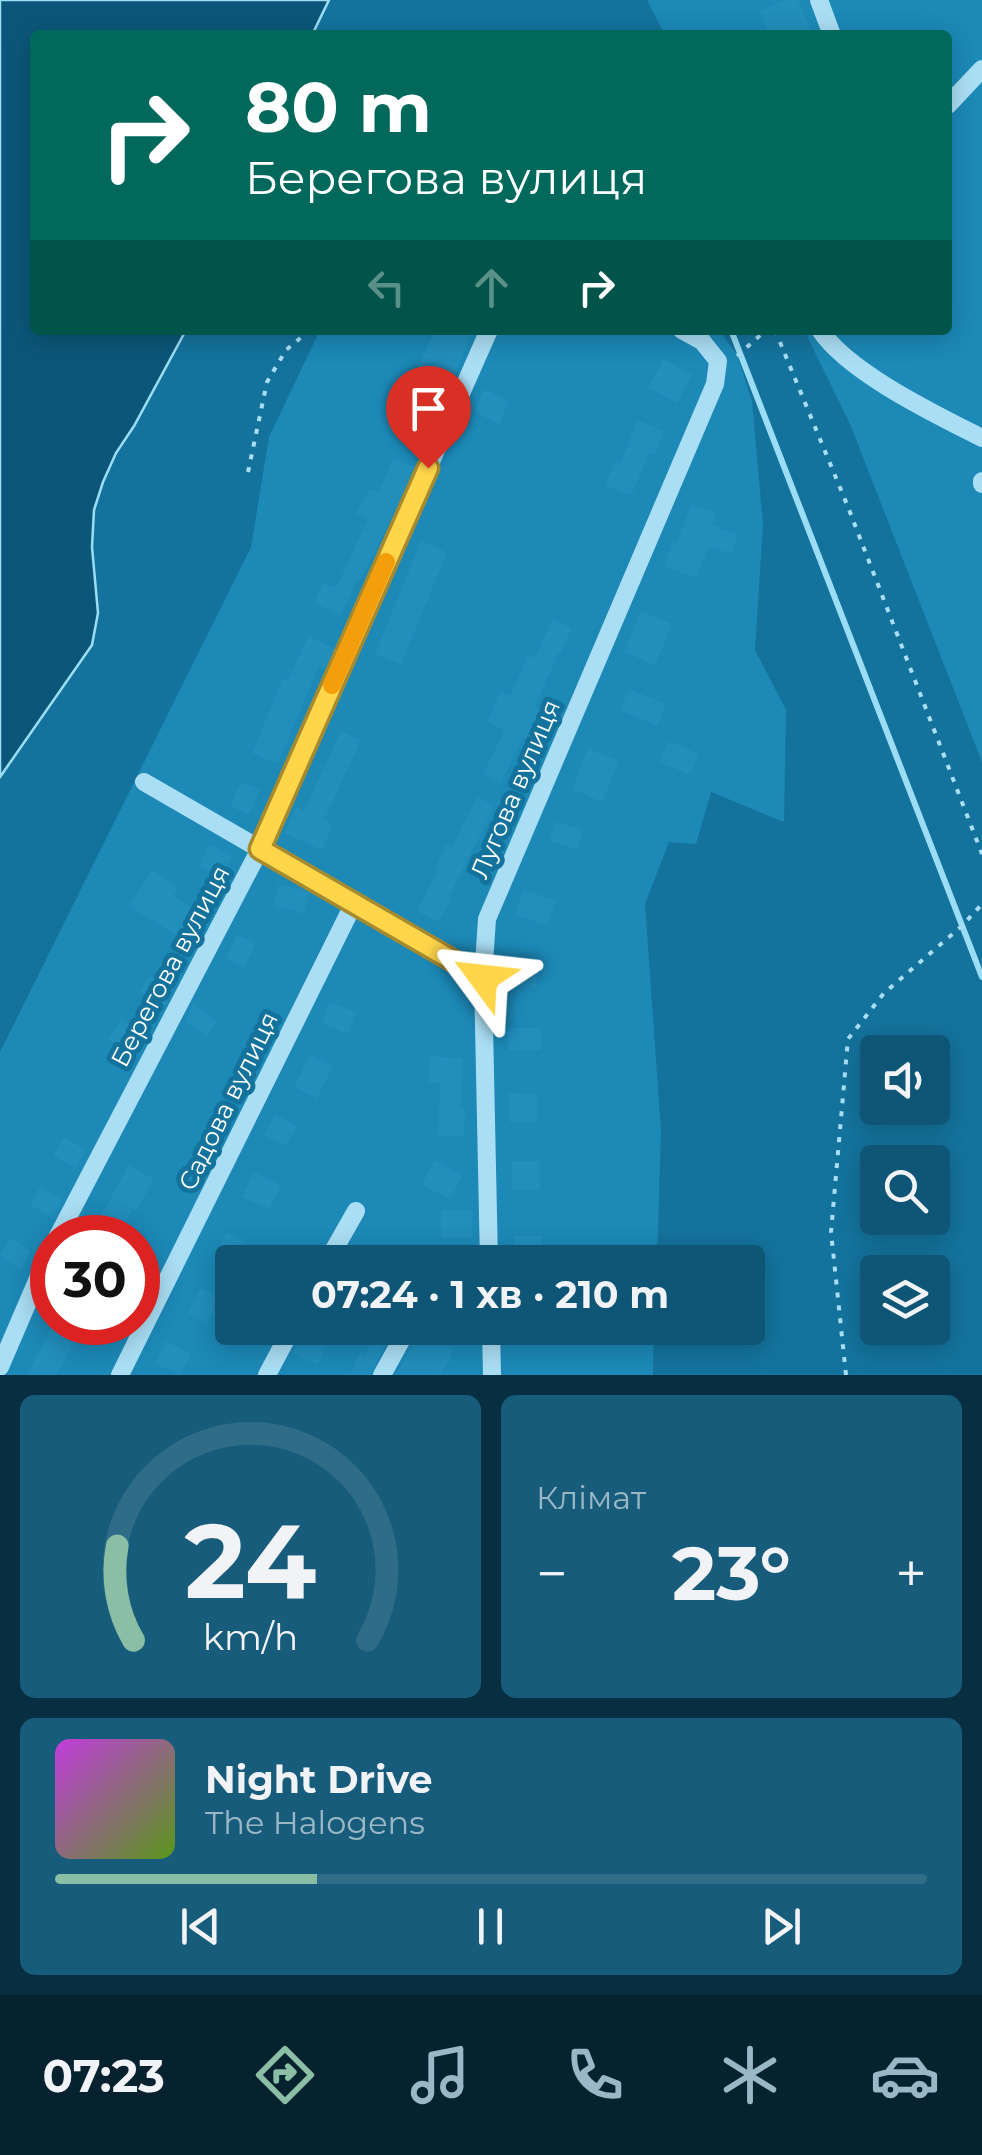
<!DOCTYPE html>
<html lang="uk">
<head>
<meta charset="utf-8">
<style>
  :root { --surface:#0f5676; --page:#185c7b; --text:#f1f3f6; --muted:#9bb7c5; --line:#2f6c88; --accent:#8abfa5 }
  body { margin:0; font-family:Montserrat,sans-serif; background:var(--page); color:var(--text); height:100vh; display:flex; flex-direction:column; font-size:38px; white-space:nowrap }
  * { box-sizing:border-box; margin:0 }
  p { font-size:32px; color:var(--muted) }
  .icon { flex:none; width:55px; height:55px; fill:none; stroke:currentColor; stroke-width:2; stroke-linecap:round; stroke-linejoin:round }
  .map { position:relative; height:1375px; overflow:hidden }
  .sheet { display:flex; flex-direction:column; gap:20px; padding:20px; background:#082f41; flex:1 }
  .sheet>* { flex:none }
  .top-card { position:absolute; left:30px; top:30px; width:922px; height:305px; border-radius:10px; box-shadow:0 5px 25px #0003; background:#00695c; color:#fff; overflow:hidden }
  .controls { position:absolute; left:860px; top:1035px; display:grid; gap:20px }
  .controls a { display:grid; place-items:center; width:90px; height:90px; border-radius:10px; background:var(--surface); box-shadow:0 5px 25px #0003; font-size:50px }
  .speed { position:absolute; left:30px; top:1215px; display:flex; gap:20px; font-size:50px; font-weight:700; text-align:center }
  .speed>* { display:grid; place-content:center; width:130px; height:130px; border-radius:50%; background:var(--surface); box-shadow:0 5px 25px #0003; line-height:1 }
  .speed .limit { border:15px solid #d22; background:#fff; color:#111 }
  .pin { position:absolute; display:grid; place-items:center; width:85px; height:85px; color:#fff; margin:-102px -42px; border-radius:50% 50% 50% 0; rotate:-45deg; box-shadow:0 0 10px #0007 }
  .pin .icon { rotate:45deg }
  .me { position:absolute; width:110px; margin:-55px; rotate:300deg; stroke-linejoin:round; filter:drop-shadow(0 0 8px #0008) }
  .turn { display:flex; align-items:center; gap:35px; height:210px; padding:0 50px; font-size:45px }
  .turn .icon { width:130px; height:130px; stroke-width:2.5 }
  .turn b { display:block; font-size:70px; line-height:85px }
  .lanes { display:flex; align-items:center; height:95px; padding:0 50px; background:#0003; justify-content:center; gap:50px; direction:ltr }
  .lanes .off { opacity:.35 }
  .big { font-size:75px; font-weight:700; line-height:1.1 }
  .sheet .card { flex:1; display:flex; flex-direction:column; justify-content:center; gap:15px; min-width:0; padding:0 35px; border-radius:15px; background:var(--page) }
  .sheet .dial { align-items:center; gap:0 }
  .dial svg { height:260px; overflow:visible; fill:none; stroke:var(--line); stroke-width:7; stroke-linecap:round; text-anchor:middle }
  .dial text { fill:var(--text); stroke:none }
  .song { display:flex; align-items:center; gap:30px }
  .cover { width:120px; height:120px; border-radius:15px; background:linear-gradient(135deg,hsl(290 70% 55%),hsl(90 70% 35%)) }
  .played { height:10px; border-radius:5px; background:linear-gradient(90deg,var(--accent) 30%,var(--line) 30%) }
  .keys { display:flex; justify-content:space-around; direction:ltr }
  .heat { display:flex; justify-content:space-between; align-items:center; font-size:55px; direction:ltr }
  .sheet .tiles { flex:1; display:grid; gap:20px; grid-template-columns:1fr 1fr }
  .card:last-child { grid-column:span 2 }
  .trip { position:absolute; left:215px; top:1245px; width:550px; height:100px; border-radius:10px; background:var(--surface); box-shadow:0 5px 25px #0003; font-weight:700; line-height:100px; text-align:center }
  .tab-bar { display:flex; height:160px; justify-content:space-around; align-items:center; background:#06222f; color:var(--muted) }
  .tab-bar .icon { width:70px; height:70px }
  .tab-bar .selected { color:var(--accent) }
  .tab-bar b { font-size:45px; color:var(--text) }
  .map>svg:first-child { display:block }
</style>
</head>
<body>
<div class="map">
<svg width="982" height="1375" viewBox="0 0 982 1375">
  <rect width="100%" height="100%" fill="#14739d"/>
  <g fill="#1c89b7" fill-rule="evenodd">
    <polygon points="647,0 982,0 982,762 850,424 804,330 948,330 948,35 665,35"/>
    <path d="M320 330H719L737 355 752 401 763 524 755 650 786 710 784 822 711 792 696 844 669 842 645 904 661 1131 657 1262H232V1328H654L653 1375H0V1052L251 547 269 437ZM52 1238H138V1322H52Z"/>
  </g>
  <polygon fill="#0c5779" stroke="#9cddf6" stroke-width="2.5" points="0,0 329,0 312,35 35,35 35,330 186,330 134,426 116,453 103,482 94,510 92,547 98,613 92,645 0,777"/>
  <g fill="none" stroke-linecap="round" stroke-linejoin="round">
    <polyline stroke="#9cddf6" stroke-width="6" points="731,330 982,977"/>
  </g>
  <g fill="#228ebc">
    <polygon points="784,0 798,0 813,35 770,35 759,11"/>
    <polygon points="435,330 473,330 450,387 425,437 384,417 394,398 409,405 423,375 416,372"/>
    <polygon points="664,359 692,375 677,403 648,388"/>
    <polygon points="484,389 509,401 499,424 474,412"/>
    <polygon points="638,420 664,431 654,455 649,453 631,496 605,485 615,461 620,463"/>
    <polygon points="394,458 414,467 396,509 361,579 358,578 341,615 314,603 323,583 336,588 368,519 356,513 370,488 378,492"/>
    <polygon points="691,504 716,513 712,525 738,534 731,554 709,546 696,578 664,566 673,541 677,543"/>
    <polygon points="421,541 447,552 401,665 375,654"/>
    <polygon points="641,611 672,624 655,665 624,652"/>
    <polygon points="552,619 572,628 561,653 559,652 535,706 540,709 526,739 523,738 501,783 483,774 505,730 487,722 500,692 510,696 528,655 535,658"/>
    <polygon points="308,636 335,649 325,669 319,666 278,764 252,753 283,678 288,680"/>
    <polygon points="629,689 666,704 657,726 620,710"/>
    <polygon points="341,731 361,740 324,820 333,824 322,850 284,833 296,807 304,811"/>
    <polygon points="668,741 699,754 690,775 660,762"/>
    <polygon points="588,748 619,761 602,802 572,789"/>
    <polygon points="241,782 260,790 249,815 230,806"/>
    <polygon points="477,797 495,806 449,896 452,898 439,922 417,911 438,870 435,868 447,844 452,846"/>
    <polygon points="555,822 583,830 577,849 549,841"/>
    <polygon points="209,844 232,855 221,877 199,867"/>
    <polygon points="152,870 179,887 173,896 196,910 179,937 129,906"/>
    <polygon points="279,884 310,892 304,914 273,906"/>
    <polygon points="523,890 556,900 547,926 515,915"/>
    <polygon points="237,934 256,943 245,967 226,959"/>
    <polygon points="510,957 537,958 536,987 508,986"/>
    <polygon points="150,975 173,989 164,1006 140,991"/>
    <polygon points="329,1002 356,1012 348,1034 322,1024"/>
    <polygon points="193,1004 218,1021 207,1036 187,1022 186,1019"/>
    <polygon points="121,1019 148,1037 135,1056 108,1039"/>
    <rect x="508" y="1028" width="33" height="22"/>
    <polygon points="310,1054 333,1066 317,1099 294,1087"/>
    <polygon points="430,1056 463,1058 461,1109 465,1109 464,1137 438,1135 440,1083 429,1083"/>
    <polygon points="509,1093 537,1094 537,1122 509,1122"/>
    <polygon points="275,1114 297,1126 286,1146 264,1135"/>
    <polygon points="64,1137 86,1150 75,1168 53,1155"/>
    <polygon points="434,1160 462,1175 450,1199 422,1185"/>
    <rect x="512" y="1161" width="28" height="29"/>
    <polygon points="129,1165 154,1179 136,1211 133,1209 119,1233 127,1238 84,1238 94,1219 98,1221"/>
    <polygon points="254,1172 281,1185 269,1209 242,1197"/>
    <polygon points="40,1187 63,1200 53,1218 30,1205"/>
    <rect x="441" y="1210" width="31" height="28"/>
    <polygon points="226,1232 245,1241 232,1266 214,1257"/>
    <polygon points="514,1236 542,1236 541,1262 514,1262"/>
    <polygon points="10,1238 31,1251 21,1269 0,1256"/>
    <polygon points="200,1288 219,1297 207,1323 188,1313"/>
    <polygon points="54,1322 86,1322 56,1375 27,1375"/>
    <polygon points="304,1331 327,1343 317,1364 293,1353"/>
    <polygon points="420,1332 454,1350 441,1375 396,1375"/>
    <polygon points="373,1333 388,1339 370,1375 350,1375 360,1353 365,1356"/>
    <polygon points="166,1342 191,1353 181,1375 155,1364"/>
  </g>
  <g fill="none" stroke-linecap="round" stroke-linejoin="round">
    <g stroke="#aadef4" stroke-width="4" stroke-dasharray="5 8" stroke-linecap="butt">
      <polyline points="775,330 848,507 982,854"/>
      <polyline points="737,356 766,330"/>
      <polyline points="248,472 267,382 286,350 310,330"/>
      <polyline points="846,1375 831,1232 848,1039 884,993 962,926 982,904"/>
    </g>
    <g stroke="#aadef4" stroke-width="18">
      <polyline points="819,0 832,35"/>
      <polyline points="948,105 982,69"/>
      <path d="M820 330C849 373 935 414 982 438"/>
      <polyline points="982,481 982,484"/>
      <polyline points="144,782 483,978"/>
      <polyline points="57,1238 260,849 489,330"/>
      <polyline points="327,1262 356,1211"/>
      <polyline points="489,1262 483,978 487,919 715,384 718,361 702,341 682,330"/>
      <polyline points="491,1328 492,1375"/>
      <polyline points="0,1367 52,1246"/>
      <polyline points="120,1375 354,903"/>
      <polyline points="267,1375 292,1328"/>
      <polyline points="382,1375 408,1328"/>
    </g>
  </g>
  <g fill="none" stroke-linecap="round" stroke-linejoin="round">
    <defs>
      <polyline id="route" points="428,468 260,849 483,978"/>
    </defs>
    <use href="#route" stroke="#a68a30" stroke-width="25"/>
    <use href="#route" stroke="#ffd54a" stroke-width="18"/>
    <polyline stroke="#f59e0b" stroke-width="18" points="332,685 386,562"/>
  </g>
  <g text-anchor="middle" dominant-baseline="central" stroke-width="10" stroke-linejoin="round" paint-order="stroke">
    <g font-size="25" fill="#fff" stroke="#14739d">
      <text transform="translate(515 789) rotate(-67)">Лугова вулиця</text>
      <text transform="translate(170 966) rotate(-62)">Берегова вулиця</text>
      <text transform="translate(228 1101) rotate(-64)">Садова вулиця</text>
    </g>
  </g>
</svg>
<div class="controls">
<a><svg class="icon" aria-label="sound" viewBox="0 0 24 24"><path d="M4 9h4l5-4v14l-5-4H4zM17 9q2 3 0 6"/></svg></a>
<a><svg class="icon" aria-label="search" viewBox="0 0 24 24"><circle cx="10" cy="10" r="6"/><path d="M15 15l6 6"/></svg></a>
<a><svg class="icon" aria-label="layers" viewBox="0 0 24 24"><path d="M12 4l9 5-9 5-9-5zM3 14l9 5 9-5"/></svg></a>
</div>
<div class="speed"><div class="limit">30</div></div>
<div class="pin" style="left:428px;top:468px;background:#d93025"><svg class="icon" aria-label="arrive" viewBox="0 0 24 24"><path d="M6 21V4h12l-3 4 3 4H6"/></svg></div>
<svg class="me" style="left:483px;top:978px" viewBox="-20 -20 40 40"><path d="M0-17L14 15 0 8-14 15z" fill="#ffd54a" stroke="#fff" stroke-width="4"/></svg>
<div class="trip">07:24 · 1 хв · 210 m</div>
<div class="top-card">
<div class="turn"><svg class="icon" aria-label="right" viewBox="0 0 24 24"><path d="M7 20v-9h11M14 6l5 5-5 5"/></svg><div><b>80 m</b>Берегова вулиця</div></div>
<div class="lanes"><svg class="icon off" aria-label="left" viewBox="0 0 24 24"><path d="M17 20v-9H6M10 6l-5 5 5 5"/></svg><svg class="icon off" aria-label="ahead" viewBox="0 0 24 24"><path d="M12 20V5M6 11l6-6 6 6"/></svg><svg class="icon" aria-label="right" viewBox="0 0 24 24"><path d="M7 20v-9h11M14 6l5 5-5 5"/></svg></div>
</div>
</div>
<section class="sheet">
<div class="tiles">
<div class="card dial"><svg viewBox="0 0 100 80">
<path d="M14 69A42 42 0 1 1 86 69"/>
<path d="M14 69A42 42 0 0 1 9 40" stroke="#8abfa5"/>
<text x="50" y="56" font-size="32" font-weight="700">24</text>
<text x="50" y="72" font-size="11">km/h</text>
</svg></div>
<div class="card"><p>Клімат</p>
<div class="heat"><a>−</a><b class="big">23°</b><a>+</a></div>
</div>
<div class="card">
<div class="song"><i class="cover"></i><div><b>Night Drive</b><p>The Halogens</p></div></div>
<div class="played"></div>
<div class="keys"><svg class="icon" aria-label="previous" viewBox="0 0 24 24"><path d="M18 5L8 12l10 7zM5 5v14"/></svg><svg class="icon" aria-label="pause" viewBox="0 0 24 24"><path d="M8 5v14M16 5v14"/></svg><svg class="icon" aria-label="next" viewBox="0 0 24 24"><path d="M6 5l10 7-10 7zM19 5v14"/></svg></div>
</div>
</div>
</section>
<nav class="tab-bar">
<b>07:23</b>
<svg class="icon selected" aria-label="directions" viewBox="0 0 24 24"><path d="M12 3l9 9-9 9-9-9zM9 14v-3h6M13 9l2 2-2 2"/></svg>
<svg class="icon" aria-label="music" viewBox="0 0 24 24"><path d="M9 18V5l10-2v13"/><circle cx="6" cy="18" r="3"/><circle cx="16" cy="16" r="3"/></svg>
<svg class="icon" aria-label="phone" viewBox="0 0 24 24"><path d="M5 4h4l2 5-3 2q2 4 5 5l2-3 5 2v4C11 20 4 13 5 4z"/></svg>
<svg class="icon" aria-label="climate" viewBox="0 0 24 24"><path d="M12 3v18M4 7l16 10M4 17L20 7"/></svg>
<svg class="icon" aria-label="car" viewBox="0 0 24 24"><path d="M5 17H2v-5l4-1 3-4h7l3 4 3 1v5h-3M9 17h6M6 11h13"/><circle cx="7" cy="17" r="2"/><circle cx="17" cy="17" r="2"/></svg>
</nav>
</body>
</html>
